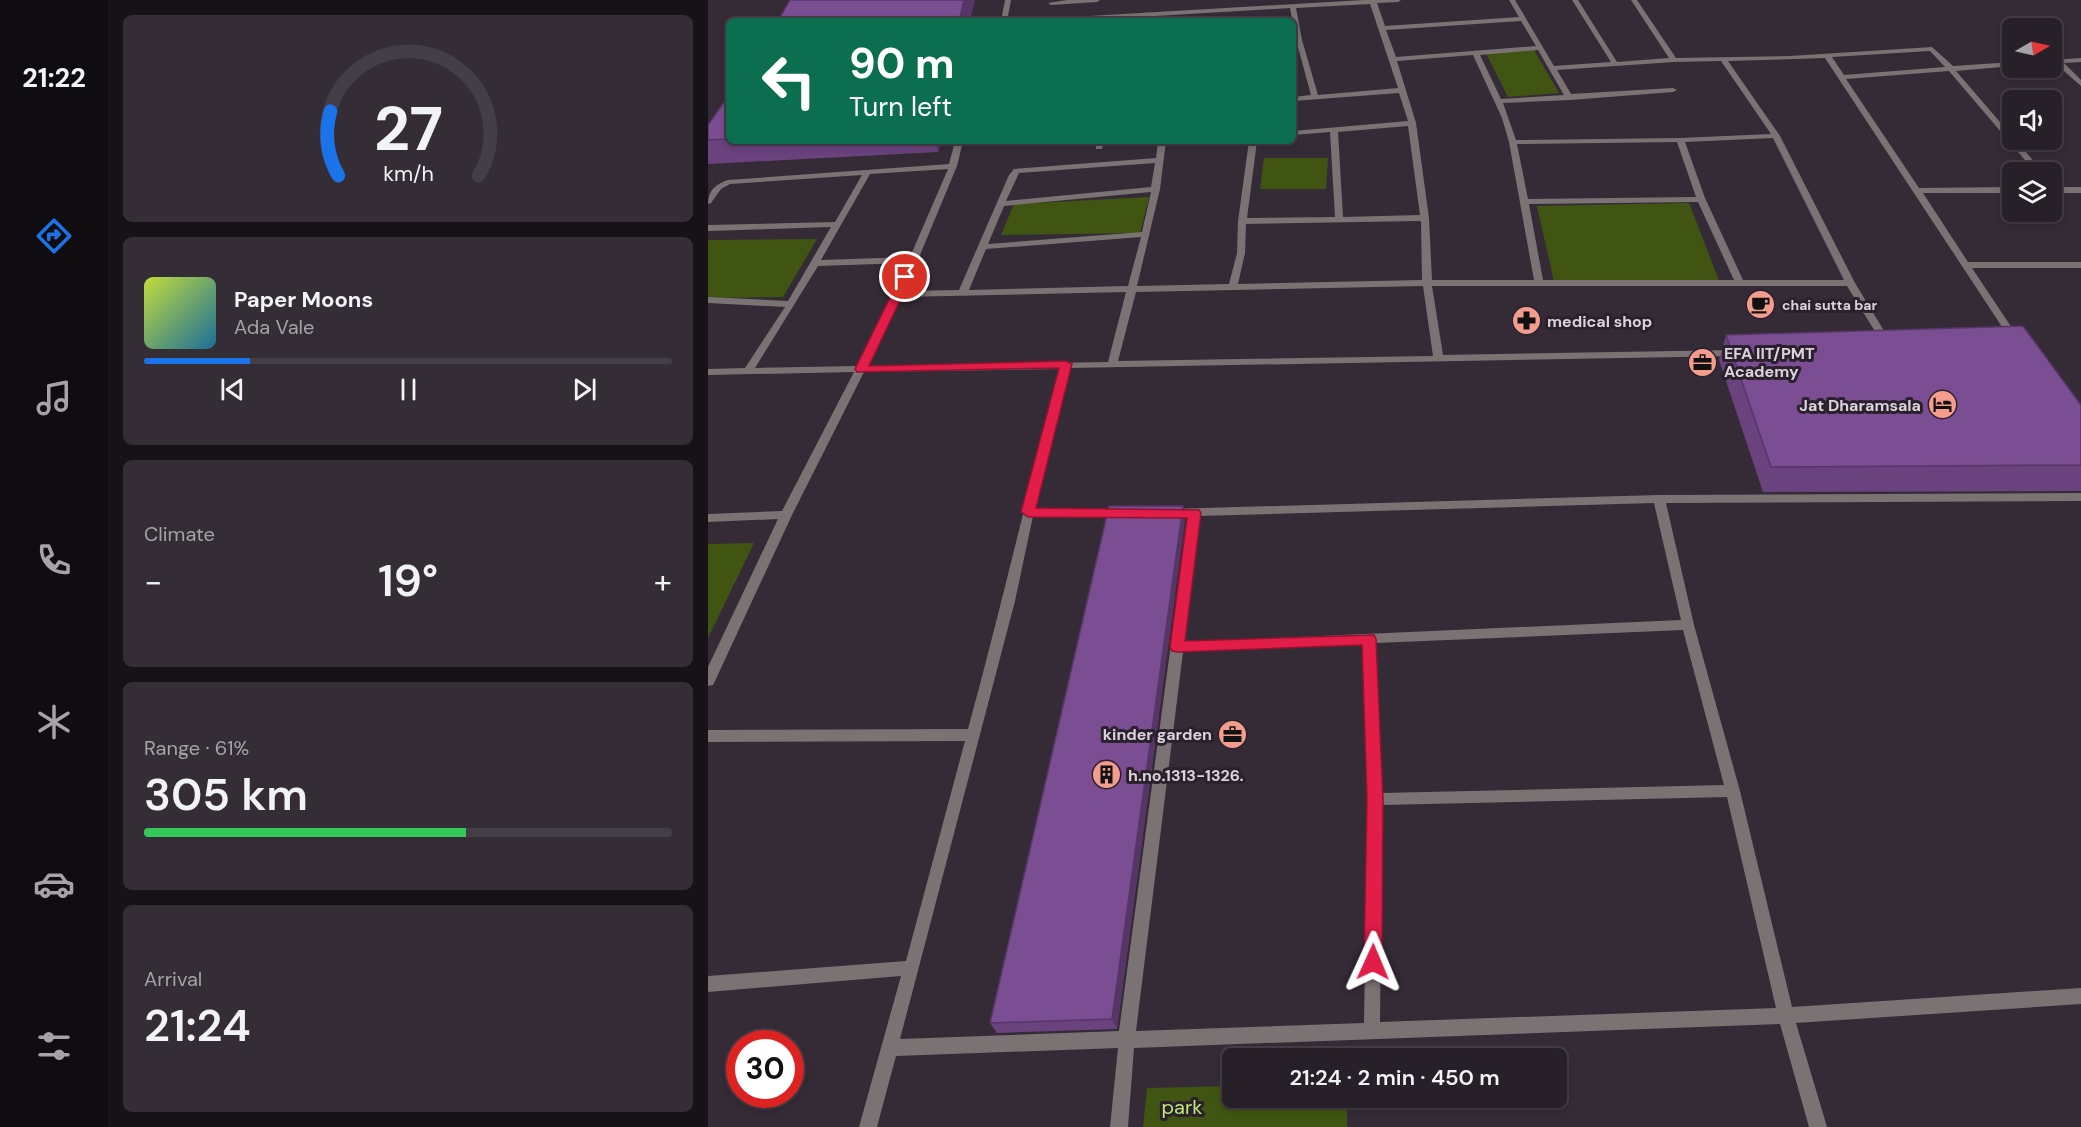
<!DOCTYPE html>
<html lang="en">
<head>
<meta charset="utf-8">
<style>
  :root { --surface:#282029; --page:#342d35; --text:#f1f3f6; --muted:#a5a3a8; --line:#443e46; --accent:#1a73e8 }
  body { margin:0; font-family:"DM Sans",sans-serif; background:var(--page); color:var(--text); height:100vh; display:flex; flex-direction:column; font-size:22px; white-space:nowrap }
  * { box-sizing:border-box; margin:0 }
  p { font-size:20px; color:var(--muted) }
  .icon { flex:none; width:33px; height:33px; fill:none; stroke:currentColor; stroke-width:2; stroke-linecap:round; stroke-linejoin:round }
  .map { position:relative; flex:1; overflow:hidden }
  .sheet { display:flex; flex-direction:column; gap:15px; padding:15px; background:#161217; width:600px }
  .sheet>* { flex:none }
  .banner { position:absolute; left:18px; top:18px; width:570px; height:126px; border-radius:9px; box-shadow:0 3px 9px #0003,0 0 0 2px var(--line); background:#0b6e4f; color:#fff; overflow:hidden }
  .needle { width:39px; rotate:81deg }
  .controls { position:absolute; left:1294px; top:18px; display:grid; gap:12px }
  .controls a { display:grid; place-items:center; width:60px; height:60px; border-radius:9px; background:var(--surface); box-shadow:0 3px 9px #0003,0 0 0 2px var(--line); font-size:30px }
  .speed { position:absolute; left:18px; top:1030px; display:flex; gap:12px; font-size:30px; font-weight:700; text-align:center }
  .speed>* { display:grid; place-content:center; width:78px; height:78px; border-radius:50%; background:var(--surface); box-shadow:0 3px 9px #0003,0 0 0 2px var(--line); line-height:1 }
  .speed .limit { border:9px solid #d22; background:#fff; color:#111 }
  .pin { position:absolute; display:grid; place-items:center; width:51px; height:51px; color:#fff; margin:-26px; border:3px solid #fff; border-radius:50%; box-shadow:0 2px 6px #0007 }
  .me { position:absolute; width:66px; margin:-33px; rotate:1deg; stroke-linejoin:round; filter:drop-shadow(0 0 4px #0008) }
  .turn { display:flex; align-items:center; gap:21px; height:126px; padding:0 24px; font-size:27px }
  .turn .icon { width:78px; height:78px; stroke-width:2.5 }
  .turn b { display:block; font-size:42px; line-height:51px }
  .big { font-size:45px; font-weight:600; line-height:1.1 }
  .sheet .card { flex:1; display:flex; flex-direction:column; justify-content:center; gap:9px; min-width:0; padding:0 21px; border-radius:9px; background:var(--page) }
  .sheet .dial { align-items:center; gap:0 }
  .dial svg { height:156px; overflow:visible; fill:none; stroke:var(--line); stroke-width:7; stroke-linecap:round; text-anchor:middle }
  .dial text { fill:var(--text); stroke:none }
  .song { display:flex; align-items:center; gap:18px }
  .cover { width:72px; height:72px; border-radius:9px; background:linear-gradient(135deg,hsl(70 70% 55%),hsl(200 70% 35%)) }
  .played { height:6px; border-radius:3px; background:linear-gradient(90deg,var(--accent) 20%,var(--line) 20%) }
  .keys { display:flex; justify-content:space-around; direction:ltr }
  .heat { display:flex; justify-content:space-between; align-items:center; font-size:33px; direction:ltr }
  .charge { height:9px; border-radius:4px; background:linear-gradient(90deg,#34c759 61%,var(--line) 0) }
  .trip { position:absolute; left:514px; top:1048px; width:345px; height:60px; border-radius:9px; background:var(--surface); box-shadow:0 3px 9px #0003,0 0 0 2px var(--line); font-weight:600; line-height:60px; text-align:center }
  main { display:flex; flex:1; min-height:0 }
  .dock { display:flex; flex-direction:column; width:108px; justify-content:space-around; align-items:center; background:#100d10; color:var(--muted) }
  .dock .icon { width:42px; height:42px }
  .dock .current { color:var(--accent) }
  .dock b { font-size:27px; color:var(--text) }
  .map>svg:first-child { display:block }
</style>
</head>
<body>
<main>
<nav class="dock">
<b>21:22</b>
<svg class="icon current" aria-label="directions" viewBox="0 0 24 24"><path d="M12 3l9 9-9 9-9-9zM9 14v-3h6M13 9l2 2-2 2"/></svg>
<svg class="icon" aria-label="music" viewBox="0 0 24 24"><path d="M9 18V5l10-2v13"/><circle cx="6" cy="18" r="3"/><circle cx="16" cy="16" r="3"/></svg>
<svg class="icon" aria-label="phone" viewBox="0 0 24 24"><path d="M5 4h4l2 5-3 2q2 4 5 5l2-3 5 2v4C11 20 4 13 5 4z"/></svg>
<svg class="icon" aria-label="climate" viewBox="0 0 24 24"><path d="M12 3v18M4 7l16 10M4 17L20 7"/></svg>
<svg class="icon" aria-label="car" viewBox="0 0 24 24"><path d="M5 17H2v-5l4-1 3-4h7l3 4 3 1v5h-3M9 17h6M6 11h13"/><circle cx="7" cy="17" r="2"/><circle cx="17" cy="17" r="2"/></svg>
<svg class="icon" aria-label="filters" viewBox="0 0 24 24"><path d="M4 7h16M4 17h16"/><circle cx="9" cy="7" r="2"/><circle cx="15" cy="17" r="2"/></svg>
</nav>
<section class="sheet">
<div class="card dial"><svg viewBox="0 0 100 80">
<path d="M14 69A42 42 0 1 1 86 69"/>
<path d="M14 69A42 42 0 0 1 10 36" stroke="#1a73e8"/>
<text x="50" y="56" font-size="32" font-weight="700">27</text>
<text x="50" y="72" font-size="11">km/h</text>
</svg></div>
<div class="card">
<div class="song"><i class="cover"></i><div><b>Paper Moons</b><p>Ada Vale</p></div></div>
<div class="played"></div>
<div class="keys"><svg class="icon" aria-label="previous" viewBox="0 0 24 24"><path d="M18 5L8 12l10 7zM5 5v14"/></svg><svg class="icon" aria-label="pause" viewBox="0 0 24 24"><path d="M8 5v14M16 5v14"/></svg><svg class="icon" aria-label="next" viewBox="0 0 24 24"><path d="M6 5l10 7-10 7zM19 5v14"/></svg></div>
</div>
<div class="card"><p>Climate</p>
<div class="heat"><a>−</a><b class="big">19°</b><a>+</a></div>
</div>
<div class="card"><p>Range · 61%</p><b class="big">305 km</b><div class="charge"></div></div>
<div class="card"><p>Arrival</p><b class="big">21:24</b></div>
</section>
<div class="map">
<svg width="1373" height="1127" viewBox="0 0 1373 1127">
  <rect width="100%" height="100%" fill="#352b37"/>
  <g fill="#405511">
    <polygon points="826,50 851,93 800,97 778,53"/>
    <polygon points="556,158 620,158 618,189 552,189"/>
    <polygon points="441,197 432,233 293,235 306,204"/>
    <polygon points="981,203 1012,283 847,286 829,206"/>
    <polygon points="109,239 75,297 0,298 0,240"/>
    <polygon points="46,543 0,638 0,544"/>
    <polygon points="525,1086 525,1098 639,1098 639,1127 435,1127 439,1088"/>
  </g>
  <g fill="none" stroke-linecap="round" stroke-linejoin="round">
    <g fill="#7b7274" fill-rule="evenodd">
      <polygon points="297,0 303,0 299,21 293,21"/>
      <polygon points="359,0 392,0 389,2 343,5 340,3"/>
      <path d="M656 0H693L690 2 669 3 677 26 811 17 801 0H807L846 66 903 62 864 0H870L909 62 961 58 923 0H929L968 58 1082 56 1224 47 1245 66 1305 62V66L1248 71 1335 172H1327L1241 71 1138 79 1211 188 1305 187V193H1215L1260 262H1373V268H1264L1312 340 1310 342H1304L1117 58 1020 61 1072 136 1147 283 1184 344 1182 346H1176L1139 286H724L735 355 1028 350 1033 353 1028 356 362 368 327 508 415 509 421 513 415 517 325 516 307 601 192 1039 411 1031 480 517 458 516 456 513 462 509 951 495 1373 493V501L958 503 986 625 1032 791 1084 1007 1373 988V1004L1088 1023 1119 1127H1101L1072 1024 426 1048 420 1127H402L410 1048 188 1056 169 1127H151L193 976 0 992V976L198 961 257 741 0 742V730L260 729C293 609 320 489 352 369L156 372 84 515 7 681 5 685 0 686V667L70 519 0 522V514L74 511 146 372 0 375V369L37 368 77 307 0 303V297L80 301 123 227 0 231V225L127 222 154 175 22 184 13 189 3 203 0 204C0 190 8 184 20 180L241 164 247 141H255L249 166 197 291 251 290 301 175 306 169 448 158 450 141H458L452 189 429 286 521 284 529 253 530 221 541 141H549L539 218 627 217 622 132 585 135V131L700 121 691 93 585 101V97L603 95 588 40 582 8 365 21H327L330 19ZM662 4 690 88 610 95 594 40 588 8ZM813 21 828 46 688 57 678 30ZM830 50 856 95 793 99 772 55ZM1222 51 1237 67 1136 75 1124 57ZM765 55 794 118 801 142 826 280H724L721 218 708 123 689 61ZM1013 61 1063 134 972 138 808 140 795 103 862 100 965 92 969 90 965 88 863 94 849 70 966 62ZM700 126 712 215 635 217 630 132ZM1065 138 1136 280H1035L997 198 977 142ZM969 142 988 197 820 199 809 144ZM447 163 443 187 298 201 311 173ZM240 169 202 257 113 260 162 174ZM443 192 434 232 280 244 296 206ZM990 202 1026 280H835L821 204ZM713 221 714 280 530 284 537 253 538 224ZM433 237 420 286 261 290 278 249ZM200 263 186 294 149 366 47 368 110 266ZM715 286 725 356 410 361 428 292ZM418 292 400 362 159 366 194 297ZM946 503 973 620 476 642 491 516ZM975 630 1016 785 674 793 668 643ZM655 644 660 799 656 1023 428 1031 475 652ZM1019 797 1068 1008 672 1022 674 805Z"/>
      <polygon points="1373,58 1373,62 1356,63 1373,80 1373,86 1348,64 1344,64 1345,60"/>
      <polygon points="388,141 396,141 394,149 388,149"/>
      <rect x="1344" y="187" width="29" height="6"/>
    </g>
  </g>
  <g fill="#6a427e">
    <polygon points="21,95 21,141 233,141 230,152 0,164 0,125"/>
    <polygon points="1018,335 1373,405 1373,491 1055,492 1011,360"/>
    <polygon points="477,519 409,1029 289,1033 282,1023"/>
  </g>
  <g fill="#563666">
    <polygon points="256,0 267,0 262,21 251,21"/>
    <polygon points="227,141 233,141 230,152"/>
    <polygon points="475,506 477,519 409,1029 404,1019"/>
  </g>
  <g fill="#7b4d92" stroke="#563666" stroke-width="1.5">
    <polygon points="82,0 256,0 251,21 70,21"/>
    <polygon points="21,95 21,139 0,140 0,125"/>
    <polygon points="1315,326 1373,405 1373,465 1063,467 1018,335"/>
    <polygon points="401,506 475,506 404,1019 282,1023"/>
  </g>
  <polygon fill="#e11d48" stroke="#92132f" stroke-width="1.5" points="197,274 203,277 161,366 358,361 364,364 328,508 491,510 493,513 477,641 666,635 668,639 675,799 674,962 671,968 665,971 659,968 656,962 659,799 654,645 470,652 464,651 462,647 479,518 320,517 313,512 351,368 149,372 147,369 192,277"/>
  <defs>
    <symbol id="cafe-disc" viewBox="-11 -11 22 22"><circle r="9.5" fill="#f49d8c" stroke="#2b212d"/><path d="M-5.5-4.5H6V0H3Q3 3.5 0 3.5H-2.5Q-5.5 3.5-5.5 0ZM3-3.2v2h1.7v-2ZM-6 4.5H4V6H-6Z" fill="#111"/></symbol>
    <symbol id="pharmacy-disc" viewBox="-11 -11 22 22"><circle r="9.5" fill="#f49d8c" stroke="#2b212d"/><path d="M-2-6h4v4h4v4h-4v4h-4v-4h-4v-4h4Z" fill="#111"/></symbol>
    <symbol id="office-disc" viewBox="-11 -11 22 22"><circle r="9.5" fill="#f49d8c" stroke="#2b212d"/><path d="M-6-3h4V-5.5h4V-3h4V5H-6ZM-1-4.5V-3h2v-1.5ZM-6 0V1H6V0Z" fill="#111"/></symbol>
    <symbol id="hotel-disc" viewBox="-11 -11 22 22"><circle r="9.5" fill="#f49d8c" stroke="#2b212d"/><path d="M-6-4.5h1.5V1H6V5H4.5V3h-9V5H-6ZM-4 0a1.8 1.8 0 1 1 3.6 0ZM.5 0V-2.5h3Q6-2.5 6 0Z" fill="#111"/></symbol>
    <symbol id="building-disc" viewBox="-11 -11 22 22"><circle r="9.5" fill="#f49d8c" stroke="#2b212d"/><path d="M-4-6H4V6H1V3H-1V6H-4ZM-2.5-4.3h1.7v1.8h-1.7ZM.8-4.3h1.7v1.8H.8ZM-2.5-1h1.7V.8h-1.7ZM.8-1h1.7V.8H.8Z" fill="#111"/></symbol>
  </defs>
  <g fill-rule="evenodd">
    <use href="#cafe-disc" x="1036" y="288" width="33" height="33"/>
    <use href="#pharmacy-disc" x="802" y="304" width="33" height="33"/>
    <use href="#office-disc" x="978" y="346" width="33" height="33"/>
    <use href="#hotel-disc" x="1218" y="388" width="33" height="33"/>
    <use href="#office-disc" x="508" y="718" width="33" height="33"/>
    <use href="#building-disc" x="382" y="758" width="33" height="33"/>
  </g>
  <g text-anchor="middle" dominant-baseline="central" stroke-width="6" stroke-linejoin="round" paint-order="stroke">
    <g font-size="14" font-weight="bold" fill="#dad3db" stroke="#2b212d" text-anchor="start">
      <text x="1074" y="305">chai sutta bar</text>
    </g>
    <g font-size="16" font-weight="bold" fill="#dad3db" stroke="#2b212d" text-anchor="start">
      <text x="839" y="321">medical shop</text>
      <text x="1016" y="353">EFA IIT/PMT<tspan x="1016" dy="18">Academy</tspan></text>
      <text x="1213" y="405" text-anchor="end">Jat Dharamsala</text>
      <text x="504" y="734" text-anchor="end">kinder garden</text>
      <text x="420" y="775">h.no.1313-1326.</text>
    </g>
    <g font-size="20" fill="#bfe877" stroke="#2b212d">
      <text x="474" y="1107">park</text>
    </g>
  </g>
</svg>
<div class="controls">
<a><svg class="needle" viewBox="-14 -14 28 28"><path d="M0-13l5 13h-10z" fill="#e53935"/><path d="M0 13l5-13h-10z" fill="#a5a3a8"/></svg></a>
<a><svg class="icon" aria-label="sound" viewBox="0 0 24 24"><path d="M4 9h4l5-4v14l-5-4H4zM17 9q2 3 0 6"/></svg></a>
<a><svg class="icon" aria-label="layers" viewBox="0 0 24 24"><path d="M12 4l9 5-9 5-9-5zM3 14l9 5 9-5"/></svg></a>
</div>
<div class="speed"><div class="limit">30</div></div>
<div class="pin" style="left:197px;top:277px;background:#d93025"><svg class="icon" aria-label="arrive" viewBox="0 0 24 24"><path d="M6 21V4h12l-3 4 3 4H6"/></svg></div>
<svg class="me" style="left:665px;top:962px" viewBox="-20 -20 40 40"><path d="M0-17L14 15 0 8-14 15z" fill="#e11d48" stroke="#fff" stroke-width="4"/></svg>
<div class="trip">21:24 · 2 min · 450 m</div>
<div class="banner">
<div class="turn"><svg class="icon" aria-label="left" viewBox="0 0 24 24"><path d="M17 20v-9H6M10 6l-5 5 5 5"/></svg><div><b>90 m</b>Turn left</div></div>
</div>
</div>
</main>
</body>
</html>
